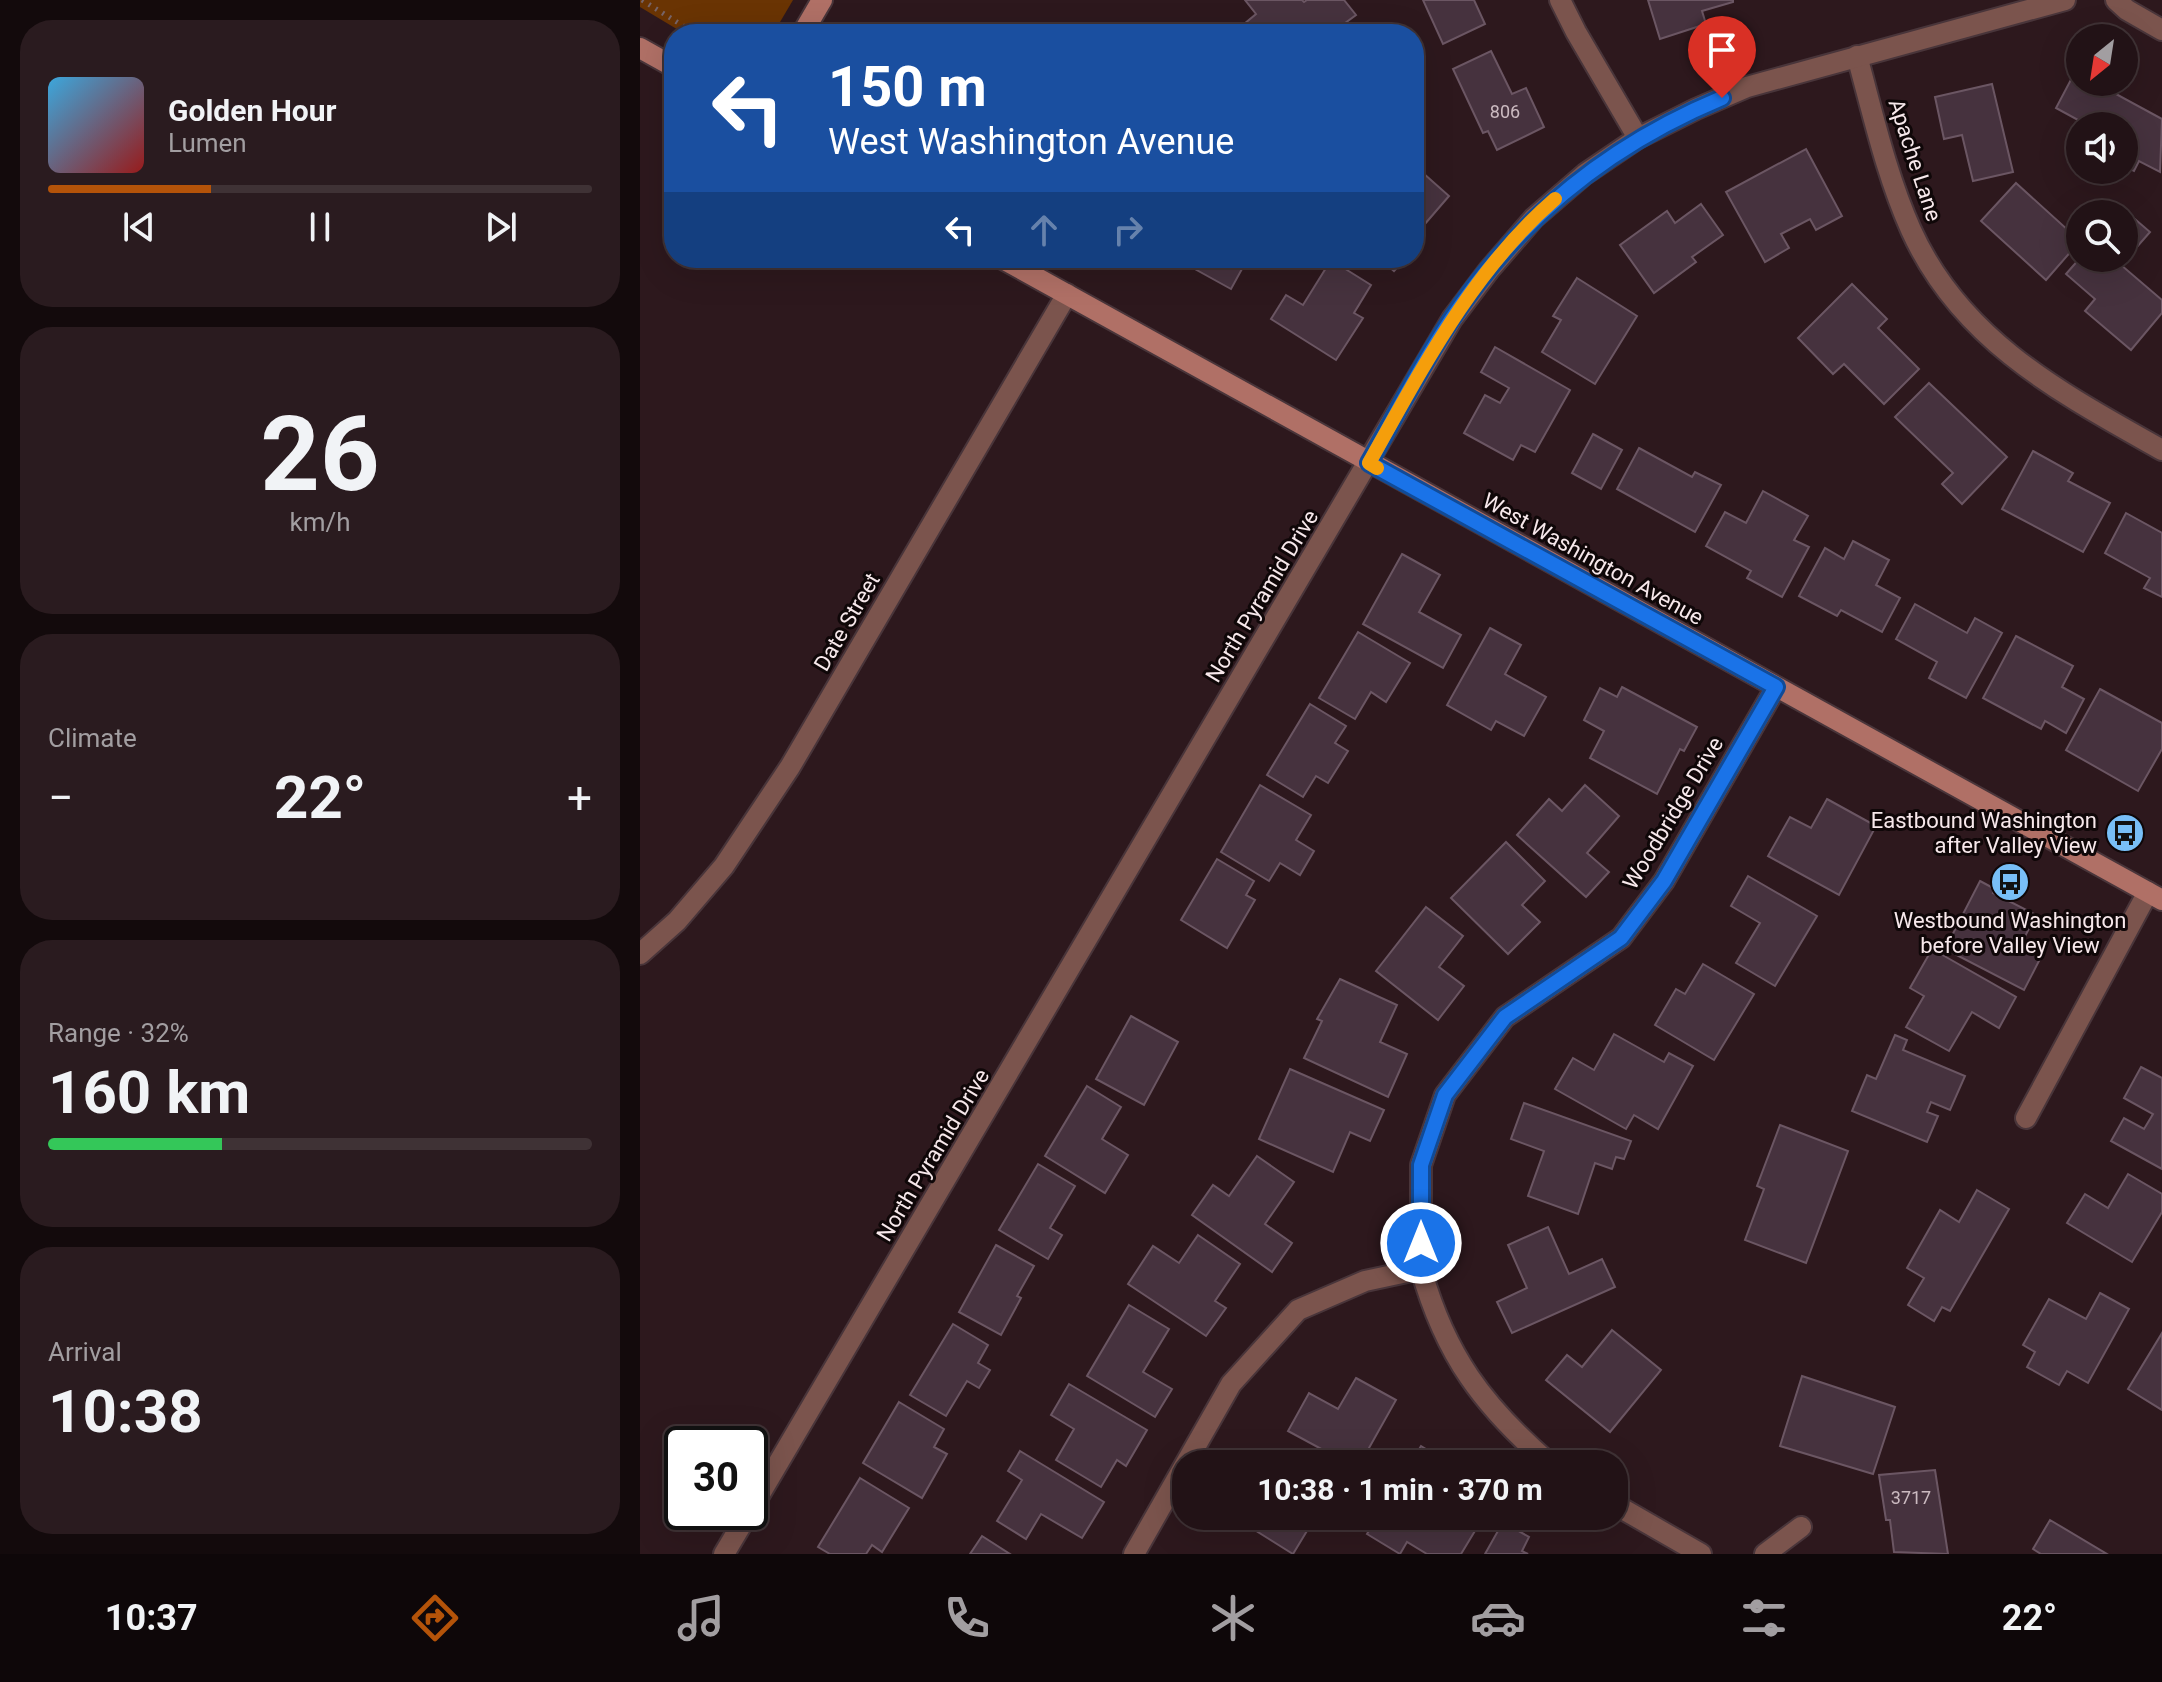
<!DOCTYPE html>
<html lang="en">
<head>
<meta charset="utf-8">
<style>
  :root { --surface:#221216; --page:#2a1b1f; --text:#f1f3f6; --muted:#a29ea1; --line:#3f3235; --accent:#b45309 }
  body { margin:0; font-family:Roboto,sans-serif; background:var(--page); color:var(--text); height:100vh; display:flex; flex-direction:column; font-size:30px; white-space:nowrap }
  * { box-sizing:border-box; margin:0 }
  p { font-size:26px; color:var(--muted) }
  .icon { flex:none; width:44px; height:44px; fill:none; stroke:currentColor; stroke-width:2; stroke-linecap:round; stroke-linejoin:round }
  .map { position:relative; flex:1; overflow:hidden }
  .side { display:flex; flex-direction:column; gap:20px; padding:20px; background:#130a0c; width:640px }
  .side>* { flex:none }
  .banner { position:absolute; left:24px; top:24px; width:760px; height:244px; border-radius:32px; box-shadow:0 8px 32px #0002,0 0 0 2px var(--line); background:#1a4fa0; color:#fff; overflow:hidden }
  .needle { width:52px; rotate:210deg }
  .buttons { position:absolute; left:1426px; top:24px; display:grid; gap:16px }
  .buttons a { display:grid; place-items:center; width:72px; height:72px; border-radius:50%; background:var(--surface); box-shadow:0 8px 32px #0002,0 0 0 2px var(--line); font-size:40px }
  .speed { position:absolute; left:24px; top:1426px; display:flex; gap:16px; font-size:40px; font-weight:700; text-align:center }
  .speed>* { display:grid; place-content:center; width:104px; height:104px; border-radius:50%; background:var(--surface); box-shadow:0 8px 32px #0002,0 0 0 2px var(--line); line-height:1 }
  .speed .limit { border:4px solid #111; border-radius:12px; background:#fff; color:#111 }
  .pin { position:absolute; display:grid; place-items:center; width:68px; height:68px; color:#fff; margin:-82px -34px; border-radius:50% 50% 50% 0; rotate:-45deg; box-shadow:0 0 8px #0007 }
  .pin .icon { rotate:45deg }
  .me { position:absolute; width:88px; margin:-44px; rotate:0deg; stroke-linejoin:round; filter:drop-shadow(0 0 6px #0008) }
  .turn { display:flex; align-items:center; gap:28px; height:168px; padding:0 32px; font-size:36px }
  .turn .icon { width:104px; height:104px; stroke-width:2.5 }
  .turn b { display:block; font-size:56px; line-height:68px }
  .lanes { display:flex; align-items:center; height:76px; padding:0 32px; background:#0003; justify-content:center; gap:40px; direction:ltr }
  .lanes .off { opacity:.35 }
  .big { font-size:60px; font-weight:700; line-height:1.1 }
  .side .card { flex:1; display:flex; flex-direction:column; justify-content:center; gap:12px; min-width:0; padding:0 28px; border-radius:32px; background:var(--page) }
  .side .dial { align-items:center; gap:0 }
  .dial b { font-size:104px; line-height:1 }
  .song { display:flex; align-items:center; gap:24px }
  .cover { width:96px; height:96px; border-radius:12px; background:linear-gradient(135deg,hsl(200 70% 55%),hsl(0 70% 35%)) }
  .played { height:8px; border-radius:4px; background:linear-gradient(90deg,var(--accent) 30%,var(--line) 30%) }
  .keys { display:flex; justify-content:space-around; direction:ltr }
  .heat { display:flex; justify-content:space-between; align-items:center; font-size:44px; direction:ltr }
  .charge { height:12px; border-radius:6px; background:linear-gradient(90deg,#34c759 32%,var(--line) 0) }
  .trip { position:absolute; left:532px; top:1450px; width:456px; height:80px; border-radius:32px; background:var(--surface); box-shadow:0 8px 32px #0002,0 0 0 2px var(--line); font-weight:700; line-height:80px; text-align:center }
  .dock { display:flex; height:128px; justify-content:space-around; align-items:center; background:#0e0709; color:var(--muted) }
  .dock .icon { width:56px; height:56px }
  .dock .current { color:var(--accent) }
  .dock b { font-size:36px; color:var(--text) }
  main { display:flex; flex:1; min-height:0 }
  .map>svg:first-child { display:block }
</style>
</head>
<body>
<main>
<section class="side">
<div class="card">
<div class="song"><i class="cover"></i><div><b>Golden Hour</b><p>Lumen</p></div></div>
<div class="played"></div>
<div class="keys"><svg class="icon" aria-label="previous" viewBox="0 0 24 24"><path d="M18 5L8 12l10 7zM5 5v14"/></svg><svg class="icon" aria-label="pause" viewBox="0 0 24 24"><path d="M8 5v14M16 5v14"/></svg><svg class="icon" aria-label="next" viewBox="0 0 24 24"><path d="M6 5l10 7-10 7zM19 5v14"/></svg></div>
</div>
<div class="card dial"><b>26</b><p>km/h</p></div>
<div class="card"><p>Climate</p>
<div class="heat"><a>−</a><b class="big">22°</b><a>+</a></div>
</div>
<div class="card"><p>Range · 32%</p><b class="big">160 km</b><div class="charge"></div></div>
<div class="card"><p>Arrival</p><b class="big">10:38</b></div>
</section>
<div class="map">
<svg width="1522" height="1554" viewBox="0 0 1522 1554">
  <rect width="100%" height="100%" fill="#2d181d"/>
  <polygon fill="#6a3403" points="0,0 153,0 133,34 45,34 0,7"/>
  <g fill="#46323e" stroke="#6b5663" stroke-width="2">
    <polygon points="605,0 662,0 664,2 667,0 704,0 716,15 690,34 592,34 616,14"/>
    <polygon points="783,0 834,0 845,24 803,44"/>
    <polygon points="1008,0 1093,0 1093,2 1062,11 1066,24 1020,39"/>
    <polygon points="851,51 872,94 886,88 904,127 857,150 848,131 843,133 813,69"/>
    <polygon points="1435,72 1440,74 1440,82 1454,82 1522,119 1520,172 1499,161 1494,171 1484,166 1484,126 1449,126 1416,108"/>
    <polygon points="1352,84 1373,172 1333,181 1322,135 1304,139 1295,97"/>
    <polygon points="1166,149 1202,216 1176,230 1170,219 1141,234 1149,248 1125,262 1086,192"/>
    <polygon points="774,165 809,196 778,232 784,237 774,249"/>
    <polygon points="1376,183 1440,241 1406,280 1341,221"/>
    <polygon points="1061,204 1083,235 1052,257 1056,262 1014,293 980,245 1027,211 1035,223"/>
    <polygon points="1482,208 1510,232 1481,265 1522,300 1522,313 1491,350 1445,311 1455,299 1426,274 1440,258 1484,258 1484,214 1477,214"/>
    <polygon points="535,258 608,258 591,289"/>
    <polygon points="739,258 766,258 754,271"/>
    <polygon points="691,260 731,285 714,313 723,318 696,360 631,319 646,295 663,305"/>
    <polygon points="937,278 997,316 955,384 902,352 921,320 913,316"/>
    <polygon points="1212,284 1247,319 1238,328 1279,369 1244,404 1204,364 1193,374 1158,338"/>
    <polygon points="855,347 930,390 895,452 881,445 873,460 824,433 845,395 860,403 869,388 841,372"/>
    <polygon points="1289,383 1367,457 1322,504 1302,484 1313,473 1255,417"/>
    <polygon points="953,434 982,450 961,489 932,473"/>
    <polygon points="999,448 1052,477 1055,472 1081,485 1055,532 977,489"/>
    <polygon points="1393,451 1433,473 1428,481 1470,503 1443,552 1362,509"/>
    <polygon points="1123,491 1168,516 1154,540 1169,547 1142,597 1107,578 1111,571 1066,546 1085,512 1106,523"/>
    <polygon points="1486,513 1522,533 1522,597 1504,588 1510,578 1465,553"/>
    <polygon points="1213,541 1249,560 1236,585 1260,598 1242,632 1201,610 1197,616 1159,596 1185,548 1204,559"/>
    <polygon points="762,554 800,575 779,612 821,635 803,668 723,624"/>
    <polygon points="1275,604 1327,633 1335,618 1362,633 1326,698 1289,678 1297,662 1256,639"/>
    <polygon points="850,628 881,645 865,674 906,697 884,736 856,721 851,730 807,705"/>
    <polygon points="718,632 770,663 746,702 731,692 715,719 679,698"/>
    <polygon points="1376,636 1433,666 1422,687 1444,699 1426,733 1405,721 1401,729 1343,698"/>
    <polygon points="982,687 1057,727 1044,751 1040,749 1017,794 950,758 964,731 944,720 960,688 977,697"/>
    <polygon points="1460,689 1522,723 1522,749 1498,791 1426,750"/>
    <polygon points="670,704 706,726 695,743 708,751 688,783 676,776 663,797 627,775"/>
    <polygon points="620,785 671,815 656,840 674,851 660,875 640,863 629,881 581,852"/>
    <polygon points="945,785 979,816 947,853 969,872 946,897 877,835 909,799 922,811"/>
    <polygon points="1187,799 1236,826 1199,895 1128,856 1150,817 1171,828"/>
    <polygon points="866,842 905,881 882,905 900,922 868,954 811,898"/>
    <polygon points="577,859 614,881 606,895 615,900 587,948 541,920"/>
    <polygon points="1108,876 1177,916 1135,986 1096,963 1120,923 1091,906"/>
    <polygon points="1340,881 1355,889 1353,893 1396,915 1380,946 1401,957 1384,990 1305,949"/>
    <polygon points="786,907 823,936 799,967 824,986 798,1020 736,971"/>
    <polygon points="1292,949 1376,997 1359,1028 1332,1012 1309,1051 1266,1027 1284,996 1270,988"/>
    <polygon points="1063,964 1114,994 1074,1060 1015,1025 1036,989 1045,994"/>
    <polygon points="700,979 757,1005 740,1042 767,1054 748,1097 664,1058 682,1021 677,1019"/>
    <polygon points="491,1016 538,1042 504,1105 456,1079"/>
    <polygon points="974,1034 1024,1062 1029,1053 1053,1066 1018,1129 994,1115 986,1129 915,1089 933,1058 954,1070"/>
    <polygon points="1255,1035 1267,1040 1263,1050 1325,1076 1310,1110 1291,1102 1287,1112 1298,1116 1287,1142 1212,1111 1227,1075 1236,1079"/>
    <polygon points="1501,1067 1522,1078 1522,1169 1471,1141 1484,1118 1504,1129 1513,1114 1484,1098"/>
    <polygon points="650,1069 744,1110 730,1141 710,1132 693,1172 619,1139"/>
    <polygon points="447,1086 481,1107 462,1139 488,1155 465,1193 405,1156"/>
    <polygon points="884,1103 991,1141 984,1159 976,1157 972,1169 955,1163 938,1214 888,1196 904,1151 871,1139"/>
    <polygon points="1140,1125 1208,1151 1166,1263 1105,1240 1124,1189 1117,1186"/>
    <polygon points="617,1156 654,1182 625,1224 652,1243 632,1272 552,1215 573,1185 589,1196"/>
    <polygon points="398,1164 435,1186 410,1228 422,1235 408,1259 359,1230"/>
    <polygon points="1488,1174 1522,1194 1522,1212 1492,1262 1427,1223 1445,1194 1468,1208"/>
    <polygon points="1337,1190 1369,1209 1310,1311 1302,1307 1294,1321 1268,1305 1284,1278 1267,1268 1300,1210 1319,1222"/>
    <polygon points="908,1227 929,1274 962,1259 975,1287 872,1333 857,1302 887,1288 868,1245"/>
    <polygon points="558,1235 600,1264 575,1301 586,1308 566,1336 488,1284 513,1246 539,1263"/>
    <polygon points="356,1245 394,1266 377,1296 381,1298 361,1335 319,1312"/>
    <polygon points="1460,1293 1489,1309 1448,1383 1427,1371 1419,1385 1387,1367 1395,1352 1383,1345 1409,1299 1446,1319"/>
    <polygon points="489,1305 529,1329 503,1372 532,1389 515,1417 447,1376"/>
    <polygon points="313,1324 348,1345 338,1363 350,1370 339,1388 327,1381 306,1416 270,1395"/>
    <polygon points="972,1330 1021,1370 970,1432 906,1380 927,1355 942,1367"/>
    <polygon points="1522,1333 1522,1410 1488,1389"/>
    <polygon points="1162,1376 1255,1407 1233,1474 1140,1446"/>
    <polygon points="716,1378 756,1400 720,1464 709,1464 648,1431 669,1393 698,1409"/>
    <polygon points="429,1384 507,1430 486,1466 477,1460 461,1487 416,1460 434,1429 411,1415"/>
    <polygon points="259,1402 304,1429 294,1447 307,1454 282,1498 223,1463"/>
    <polygon points="781,1446 809,1463 770,1464"/>
    <polygon points="635,1450 657,1464 626,1464"/>
    <polygon points="380,1451 464,1502 442,1538 401,1514 386,1539 357,1521 382,1480 368,1471"/>
    <polygon points="1295,1470 1308,1554 1254,1552 1250,1520 1246,1520 1239,1475"/>
    <polygon points="220,1478 269,1508 242,1552 232,1545 226,1554 190,1554 178,1547"/>
    <polygon points="610,1516 676,1516 653,1554 605,1524"/>
    <polygon points="738,1516 844,1516 821,1554 787,1554 767,1542 760,1554 727,1534"/>
    <polygon points="1410,1520 1467,1554 1401,1554 1393,1549"/>
    <polygon points="863,1522 889,1537 882,1551 888,1554 845,1554"/>
    <polygon points="342,1536 370,1554 330,1554"/>
  </g>
  <g fill="none" stroke-linecap="round" stroke-linejoin="round">
    <defs>
      <g id="street">
        <polyline points="920,0 936,32 998,138"/>
        <polyline points="1476,0 1487,10 1522,30"/>
        <path d="M1217 56C1233 114 1246 174 1271 230 1321 341 1421 393 1522 450"/>
        <polyline points="0,954 37,921 84,866 150,767 427,294"/>
        <polyline points="1386,1118 1508,892"/>
        <path d="M781 1269C805 1355 843 1406 910 1464"/>
        <polyline points="974,1504 1061,1554"/>
        <polyline points="110,1511 812,319 849,270 894,218 945,174 998,138 1056,109 1107,87 1425,0"/>
        <polyline points="84,1554 109,1512"/>
        <polyline points="494,1554 591,1384 658,1310 725,1281 781,1269 781,1165 805,1095 865,1017 981,938 1024,881 1136,687"/>
        <polyline points="1125,1554 1161,1527"/>
      </g>
      <g id="secondary">
        <polyline points="162,34 182,0"/>
        <polyline points="0,48 34,67"/>
        <polyline points="361,258 1522,900"/>
      </g>
    </defs>
    <use href="#street" stroke="#49353a" stroke-width="24"/>
    <use href="#secondary" stroke="#49353a" stroke-width="24"/>
    <polyline stroke="#776468" stroke-width="5" stroke-dasharray="2 6" stroke-linecap="butt" points="2,0 56,34"/>
    <use href="#street" stroke="#7b544d" stroke-width="20"/>
    <use href="#secondary" stroke="#b07066" stroke-width="20"/>
  </g>
  <g fill="none" stroke-linecap="round" stroke-linejoin="round">
    <defs>
      <path id="route" d="M781 1243V1165L805 1095 865 1017 981 938 1024 881 1136 687 729 463C756 415 781 365 811 320 879 217 969 145 1082 98"/>
    </defs>
    <use href="#route" stroke="#114b97" stroke-width="20"/>
    <use href="#route" stroke="#1a73e8" stroke-width="14"/>
    <path stroke="#f59e0b" stroke-width="14" d="M737 468 729 463C782 369 832 271 915 199"/>
  </g>
  <defs>
    <symbol id="bus-disc" viewBox="-11 -11 22 22"><circle r="9.5" fill="#78bff7" stroke="#0f0708"/><path d="M-5-6H5V4H4V6H2V4H-2V6H-4V4H-5ZM-3.5-4V0h7V-4ZM-3.5 1.2v1.5H-2V1.2ZM2 1.2v1.5H3.5V1.2Z" fill="#111"/></symbol>
  </defs>
  <g fill-rule="evenodd">
    <use href="#bus-disc" x="1463" y="811" width="44" height="44"/>
    <use href="#bus-disc" x="1348" y="860" width="44" height="44"/>
  </g>
  <g text-anchor="middle" dominant-baseline="central" stroke-width="6" stroke-linejoin="round" paint-order="stroke">
    <g font-size="18" fill="#cbbac0">
      <text x="865" y="111">806</text>
      <text x="1271" y="1497">3717</text>
    </g>
    <g font-size="22" fill="#f7e8eb" stroke="#0f0708">
      <text transform="translate(1275 160) rotate(72)">Apache Lane</text>
      <text transform="translate(953 559) rotate(29)">West Washington Avenue</text>
      <text transform="translate(622 596) rotate(-59)">North Pyramid Drive</text>
      <text transform="translate(207 622) rotate(-60)">Date Street</text>
      <text transform="translate(1033 813) rotate(-59)">Woodbridge Drive</text>
      <text transform="translate(293 1155) rotate(-59)">North Pyramid Drive</text>
    </g>
    <g font-size="22" fill="#f7e8eb" stroke="#0f0708" text-anchor="end">
      <text x="1457" y="820">Eastbound Washington<tspan x="1457" dy="25">after Valley View</tspan></text>
      <text x="1370" y="920" text-anchor="middle">Westbound Washington<tspan x="1370" dy="25">before Valley View</tspan></text>
    </g>
  </g>
</svg>
<div class="buttons">
<a><svg class="needle" viewBox="-14 -14 28 28"><path d="M0-13l5 13h-10z" fill="#e53935"/><path d="M0 13l5-13h-10z" fill="#a29ea1"/></svg></a>
<a><svg class="icon" aria-label="sound" viewBox="0 0 24 24"><path d="M4 9h4l5-4v14l-5-4H4zM17 9q2 3 0 6"/></svg></a>
<a><svg class="icon" aria-label="search" viewBox="0 0 24 24"><circle cx="10" cy="10" r="6"/><path d="M15 15l6 6"/></svg></a>
</div>
<div class="speed"><div class="limit">30</div></div>
<div class="pin" style="left:1082px;top:98px;background:#d93025"><svg class="icon" aria-label="arrive" viewBox="0 0 24 24"><path d="M6 21V4h12l-3 4 3 4H6"/></svg></div>
<svg class="me" style="left:781px;top:1243px" viewBox="-20 -20 40 40"><circle r="17" fill="#1a73e8" stroke="#fff" stroke-width="3"/><path d="M0-11L8 9 0 5-8 9z" fill="#fff"/></svg>
<div class="trip">10:38 · 1 min · 370 m</div>
<div class="banner">
<div class="turn"><svg class="icon" aria-label="left" viewBox="0 0 24 24"><path d="M17 20v-9H6M10 6l-5 5 5 5"/></svg><div><b>150 m</b>West Washington Avenue</div></div>
<div class="lanes"><svg class="icon" aria-label="left" viewBox="0 0 24 24"><path d="M17 20v-9H6M10 6l-5 5 5 5"/></svg><svg class="icon off" aria-label="ahead" viewBox="0 0 24 24"><path d="M12 20V5M6 11l6-6 6 6"/></svg><svg class="icon off" aria-label="right" viewBox="0 0 24 24"><path d="M7 20v-9h11M14 6l5 5-5 5"/></svg></div>
</div>
</div>
</main>
<nav class="dock">
<b>10:37</b>
<svg class="icon current" aria-label="directions" viewBox="0 0 24 24"><path d="M12 3l9 9-9 9-9-9zM9 14v-3h6M13 9l2 2-2 2"/></svg>
<svg class="icon" aria-label="music" viewBox="0 0 24 24"><path d="M9 18V5l10-2v13"/><circle cx="6" cy="18" r="3"/><circle cx="16" cy="16" r="3"/></svg>
<svg class="icon" aria-label="phone" viewBox="0 0 24 24"><path d="M5 4h4l2 5-3 2q2 4 5 5l2-3 5 2v4C11 20 4 13 5 4z"/></svg>
<svg class="icon" aria-label="climate" viewBox="0 0 24 24"><path d="M12 3v18M4 7l16 10M4 17L20 7"/></svg>
<svg class="icon" aria-label="car" viewBox="0 0 24 24"><path d="M5 17H2v-5l4-1 3-4h7l3 4 3 1v5h-3M9 17h6M6 11h13"/><circle cx="7" cy="17" r="2"/><circle cx="17" cy="17" r="2"/></svg>
<svg class="icon" aria-label="filters" viewBox="0 0 24 24"><path d="M4 7h16M4 17h16"/><circle cx="9" cy="7" r="2"/><circle cx="15" cy="17" r="2"/></svg>
<b>22°</b>
</nav>
</body>
</html>
